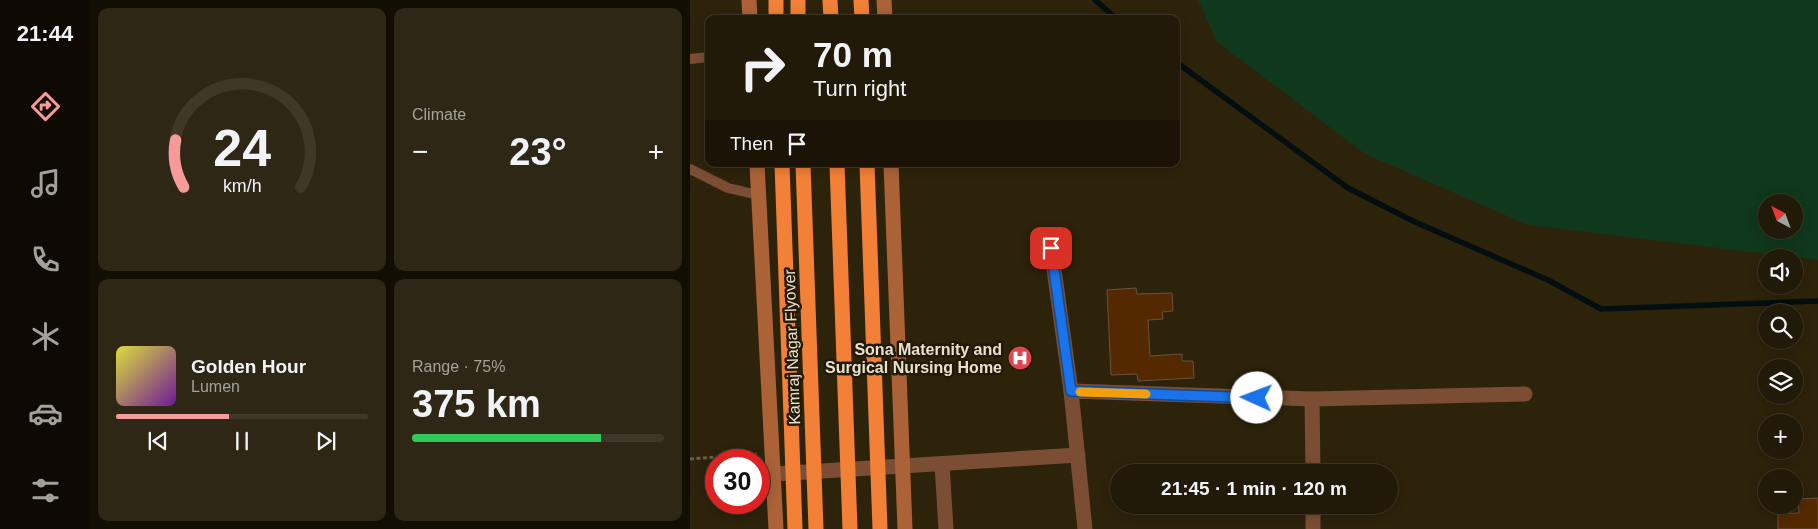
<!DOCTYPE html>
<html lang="en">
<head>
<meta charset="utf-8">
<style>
  :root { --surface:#221a08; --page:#2e2716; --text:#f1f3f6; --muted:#a2a19c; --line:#3f3829; --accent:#f59b99 }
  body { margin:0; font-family:Arial,sans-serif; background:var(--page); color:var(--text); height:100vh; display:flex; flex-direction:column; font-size:19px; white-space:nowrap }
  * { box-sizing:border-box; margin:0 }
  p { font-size:16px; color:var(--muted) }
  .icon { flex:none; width:28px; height:28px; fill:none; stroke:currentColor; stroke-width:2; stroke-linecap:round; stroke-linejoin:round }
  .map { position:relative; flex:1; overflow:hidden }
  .panel { display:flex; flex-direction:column; gap:8px; padding:8px; background:#130e04; width:600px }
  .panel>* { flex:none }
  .top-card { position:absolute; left:15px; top:15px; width:475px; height:152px; border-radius:10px; box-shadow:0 2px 12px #0003,0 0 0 1px var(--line); background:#221a08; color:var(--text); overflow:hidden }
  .needle { width:32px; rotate:319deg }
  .tools { position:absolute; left:1068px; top:194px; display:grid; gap:10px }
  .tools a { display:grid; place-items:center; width:45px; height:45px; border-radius:50%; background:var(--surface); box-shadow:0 2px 12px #0003,0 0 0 1px var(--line); font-size:25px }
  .speed { position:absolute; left:15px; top:449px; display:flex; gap:10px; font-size:25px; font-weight:700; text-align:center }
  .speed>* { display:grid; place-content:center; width:65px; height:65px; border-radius:50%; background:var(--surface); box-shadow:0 2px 12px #0003,0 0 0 1px var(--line); line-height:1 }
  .speed .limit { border:8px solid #d22; background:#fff; color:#111 }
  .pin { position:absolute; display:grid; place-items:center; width:42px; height:42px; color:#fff; margin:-21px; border-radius:10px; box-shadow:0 2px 8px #0006 }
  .me { position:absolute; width:55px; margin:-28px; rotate:272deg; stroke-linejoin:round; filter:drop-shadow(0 0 4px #0008) }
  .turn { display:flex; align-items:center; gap:18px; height:105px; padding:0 25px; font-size:22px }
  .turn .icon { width:65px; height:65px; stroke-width:2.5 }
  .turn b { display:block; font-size:35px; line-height:42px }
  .then { display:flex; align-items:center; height:48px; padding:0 25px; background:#0003; gap:10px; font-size:19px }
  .big { font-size:38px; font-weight:800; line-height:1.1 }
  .panel .card { flex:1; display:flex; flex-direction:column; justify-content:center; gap:8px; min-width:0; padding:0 18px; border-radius:10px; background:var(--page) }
  .panel .dial { align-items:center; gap:0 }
  .dial svg { height:130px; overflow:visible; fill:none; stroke:var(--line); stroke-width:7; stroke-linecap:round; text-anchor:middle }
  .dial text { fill:var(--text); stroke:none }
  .song { display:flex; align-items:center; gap:15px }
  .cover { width:60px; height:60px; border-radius:8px; background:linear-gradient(135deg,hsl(60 70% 55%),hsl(280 70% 35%)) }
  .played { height:5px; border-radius:2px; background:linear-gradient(90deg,var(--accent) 45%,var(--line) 45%) }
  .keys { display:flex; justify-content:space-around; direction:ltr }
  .heat { display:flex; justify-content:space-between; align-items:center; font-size:28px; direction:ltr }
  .charge { height:8px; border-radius:4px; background:linear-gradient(90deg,#34c759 75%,var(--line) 0) }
  .panel .tiles { flex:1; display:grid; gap:8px; grid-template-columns:repeat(2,1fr) }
  .trip { position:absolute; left:420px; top:464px; width:288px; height:50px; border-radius:25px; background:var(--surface); box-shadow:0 2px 12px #0003,0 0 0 1px var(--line); font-weight:800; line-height:50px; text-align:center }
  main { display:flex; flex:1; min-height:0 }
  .menu { display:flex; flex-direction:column; width:90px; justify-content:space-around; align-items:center; background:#0e0a03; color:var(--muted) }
  .menu .icon { width:35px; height:35px }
  .menu .active { color:var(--accent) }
  .menu b { font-size:22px; color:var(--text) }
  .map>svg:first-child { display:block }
</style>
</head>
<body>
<main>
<nav class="menu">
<b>21:44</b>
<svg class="icon active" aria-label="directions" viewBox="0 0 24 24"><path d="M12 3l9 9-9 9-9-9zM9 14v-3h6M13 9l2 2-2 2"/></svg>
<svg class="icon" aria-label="music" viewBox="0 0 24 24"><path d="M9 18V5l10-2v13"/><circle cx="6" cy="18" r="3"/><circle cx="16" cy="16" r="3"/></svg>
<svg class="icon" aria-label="phone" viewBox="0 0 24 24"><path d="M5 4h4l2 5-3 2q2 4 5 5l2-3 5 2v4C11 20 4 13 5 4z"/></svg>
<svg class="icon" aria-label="climate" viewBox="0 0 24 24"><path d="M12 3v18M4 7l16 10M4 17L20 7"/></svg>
<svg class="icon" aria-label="car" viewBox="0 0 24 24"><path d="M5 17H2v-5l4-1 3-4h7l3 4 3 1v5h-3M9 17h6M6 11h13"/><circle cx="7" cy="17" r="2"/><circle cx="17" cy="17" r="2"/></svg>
<svg class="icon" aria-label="filters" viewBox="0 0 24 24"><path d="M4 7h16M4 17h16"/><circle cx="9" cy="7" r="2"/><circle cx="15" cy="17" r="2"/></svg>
</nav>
<section class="panel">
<div class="tiles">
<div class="card dial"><svg viewBox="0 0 100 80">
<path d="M14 69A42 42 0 1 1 86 69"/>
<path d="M14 69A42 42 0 0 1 9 40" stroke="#f59b99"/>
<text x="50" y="56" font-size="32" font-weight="700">24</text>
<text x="50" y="72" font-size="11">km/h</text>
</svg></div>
<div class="card"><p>Climate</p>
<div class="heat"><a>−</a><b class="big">23°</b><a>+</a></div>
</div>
<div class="card">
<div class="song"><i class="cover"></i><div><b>Golden Hour</b><p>Lumen</p></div></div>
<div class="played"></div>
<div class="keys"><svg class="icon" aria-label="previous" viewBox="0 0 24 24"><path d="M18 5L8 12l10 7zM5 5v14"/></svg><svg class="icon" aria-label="pause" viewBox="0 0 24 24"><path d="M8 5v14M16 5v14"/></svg><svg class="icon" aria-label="next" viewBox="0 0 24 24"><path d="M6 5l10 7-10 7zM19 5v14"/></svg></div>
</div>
<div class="card"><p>Range · 75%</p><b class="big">375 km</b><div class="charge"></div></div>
</div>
</section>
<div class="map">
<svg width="1128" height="529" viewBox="0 0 1128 529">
  <rect width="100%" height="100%" fill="#2d230b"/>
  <path fill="#10381c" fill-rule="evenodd" d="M508 0H1128V260L838 225 675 154 527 42ZM1076 202H1104V230H1076Z"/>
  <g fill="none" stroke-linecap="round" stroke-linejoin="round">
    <g stroke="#020e0f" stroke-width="5.5">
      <polyline points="405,0 427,19"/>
      <polyline points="486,62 658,188 725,222 858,280 911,309 1128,301"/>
    </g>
  </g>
  <g fill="#552900" stroke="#695141">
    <polygon points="446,288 447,294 482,293 483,311 472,312 473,319 458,320 460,356 492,354 492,361 503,361 504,378 448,381 447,374 421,375 417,290"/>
    <polygon points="1128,498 1128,529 1088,529 1088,514 1109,513 1108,499"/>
  </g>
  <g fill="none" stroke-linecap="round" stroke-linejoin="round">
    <polyline stroke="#685f4a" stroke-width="3" stroke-dasharray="4 2.5" stroke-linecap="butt" points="0,459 67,454"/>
    <g stroke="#7b4d33" stroke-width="10">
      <polyline points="0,59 19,57"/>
      <polyline points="0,169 38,188 68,195"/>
    </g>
    <g stroke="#7b4d33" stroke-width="15">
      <polyline points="361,248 381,391"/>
      <polyline points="622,399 623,472"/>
      <polyline points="252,464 256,529"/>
      <polyline points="84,474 388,455"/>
      <polyline points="623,505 623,529"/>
      <polyline points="395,529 381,391 622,399 835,394"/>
    </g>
    <g stroke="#ab6237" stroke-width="15">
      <polyline points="59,0 60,19"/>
      <polyline points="194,0 195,19"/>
      <polyline points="67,164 86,529"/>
      <polyline points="201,164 215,529"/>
    </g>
    <g stroke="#f28036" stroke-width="15">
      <polyline points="86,0 86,19"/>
      <polyline points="108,0 108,19"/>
      <polyline points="140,0 141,19"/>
      <polyline points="171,0 172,19"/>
      <polyline points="92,164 105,529"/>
      <polyline points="177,164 190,529"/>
    </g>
    <g stroke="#f28036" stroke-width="15">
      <polyline points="113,164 126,529"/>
      <polyline points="147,164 160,529"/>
    </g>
  </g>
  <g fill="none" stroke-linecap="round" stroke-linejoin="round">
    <defs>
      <polyline id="route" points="361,248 381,391 567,398"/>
    </defs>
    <use href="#route" stroke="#114b97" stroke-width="12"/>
    <use href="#route" stroke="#1a73e8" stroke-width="9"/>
    <polyline stroke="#f59e0b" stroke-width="9" points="390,392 456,394"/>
  </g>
  <defs>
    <symbol id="hospital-disc" viewBox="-11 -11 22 22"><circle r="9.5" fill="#e0444e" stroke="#241903"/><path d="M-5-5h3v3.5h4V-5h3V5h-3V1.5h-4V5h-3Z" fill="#fff"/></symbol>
  </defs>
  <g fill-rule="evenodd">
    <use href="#hospital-disc" x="316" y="344" width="28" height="28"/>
  </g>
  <g text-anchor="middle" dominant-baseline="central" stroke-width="5" stroke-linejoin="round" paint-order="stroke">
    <g font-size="16" fill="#e8e1d3" stroke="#241903">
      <text transform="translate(102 347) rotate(-92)">Kamraj Nagar Flyover</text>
    </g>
    <g font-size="16" font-weight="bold" fill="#e8e1d3" stroke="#241903" text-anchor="end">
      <text x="312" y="349">Sona Maternity and<tspan x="312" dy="18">Surgical Nursing Home</tspan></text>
    </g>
  </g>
</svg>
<div class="tools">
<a><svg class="needle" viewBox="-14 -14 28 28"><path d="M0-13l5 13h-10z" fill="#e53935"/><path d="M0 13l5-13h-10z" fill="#a2a19c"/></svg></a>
<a><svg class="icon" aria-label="sound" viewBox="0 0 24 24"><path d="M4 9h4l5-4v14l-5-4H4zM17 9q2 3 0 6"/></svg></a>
<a><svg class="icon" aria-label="search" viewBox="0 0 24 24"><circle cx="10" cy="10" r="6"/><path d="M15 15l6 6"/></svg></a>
<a><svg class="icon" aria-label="layers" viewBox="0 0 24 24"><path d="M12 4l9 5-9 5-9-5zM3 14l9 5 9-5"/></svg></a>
<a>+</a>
<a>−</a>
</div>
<div class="speed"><div class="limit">30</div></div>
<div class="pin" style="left:361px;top:248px;background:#d93025"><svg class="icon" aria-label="arrive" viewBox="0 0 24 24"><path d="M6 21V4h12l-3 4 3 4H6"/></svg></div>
<svg class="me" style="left:567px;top:398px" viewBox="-20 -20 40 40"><circle r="19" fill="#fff"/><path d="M0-13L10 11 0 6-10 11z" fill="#1a73e8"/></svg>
<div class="trip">21:45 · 1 min · 120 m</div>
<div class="top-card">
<div class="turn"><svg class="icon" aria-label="right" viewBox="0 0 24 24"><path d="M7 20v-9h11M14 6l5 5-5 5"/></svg><div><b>70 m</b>Turn right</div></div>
<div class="then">Then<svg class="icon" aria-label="arrive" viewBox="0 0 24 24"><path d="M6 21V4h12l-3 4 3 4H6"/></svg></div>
</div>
</div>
</main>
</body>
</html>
